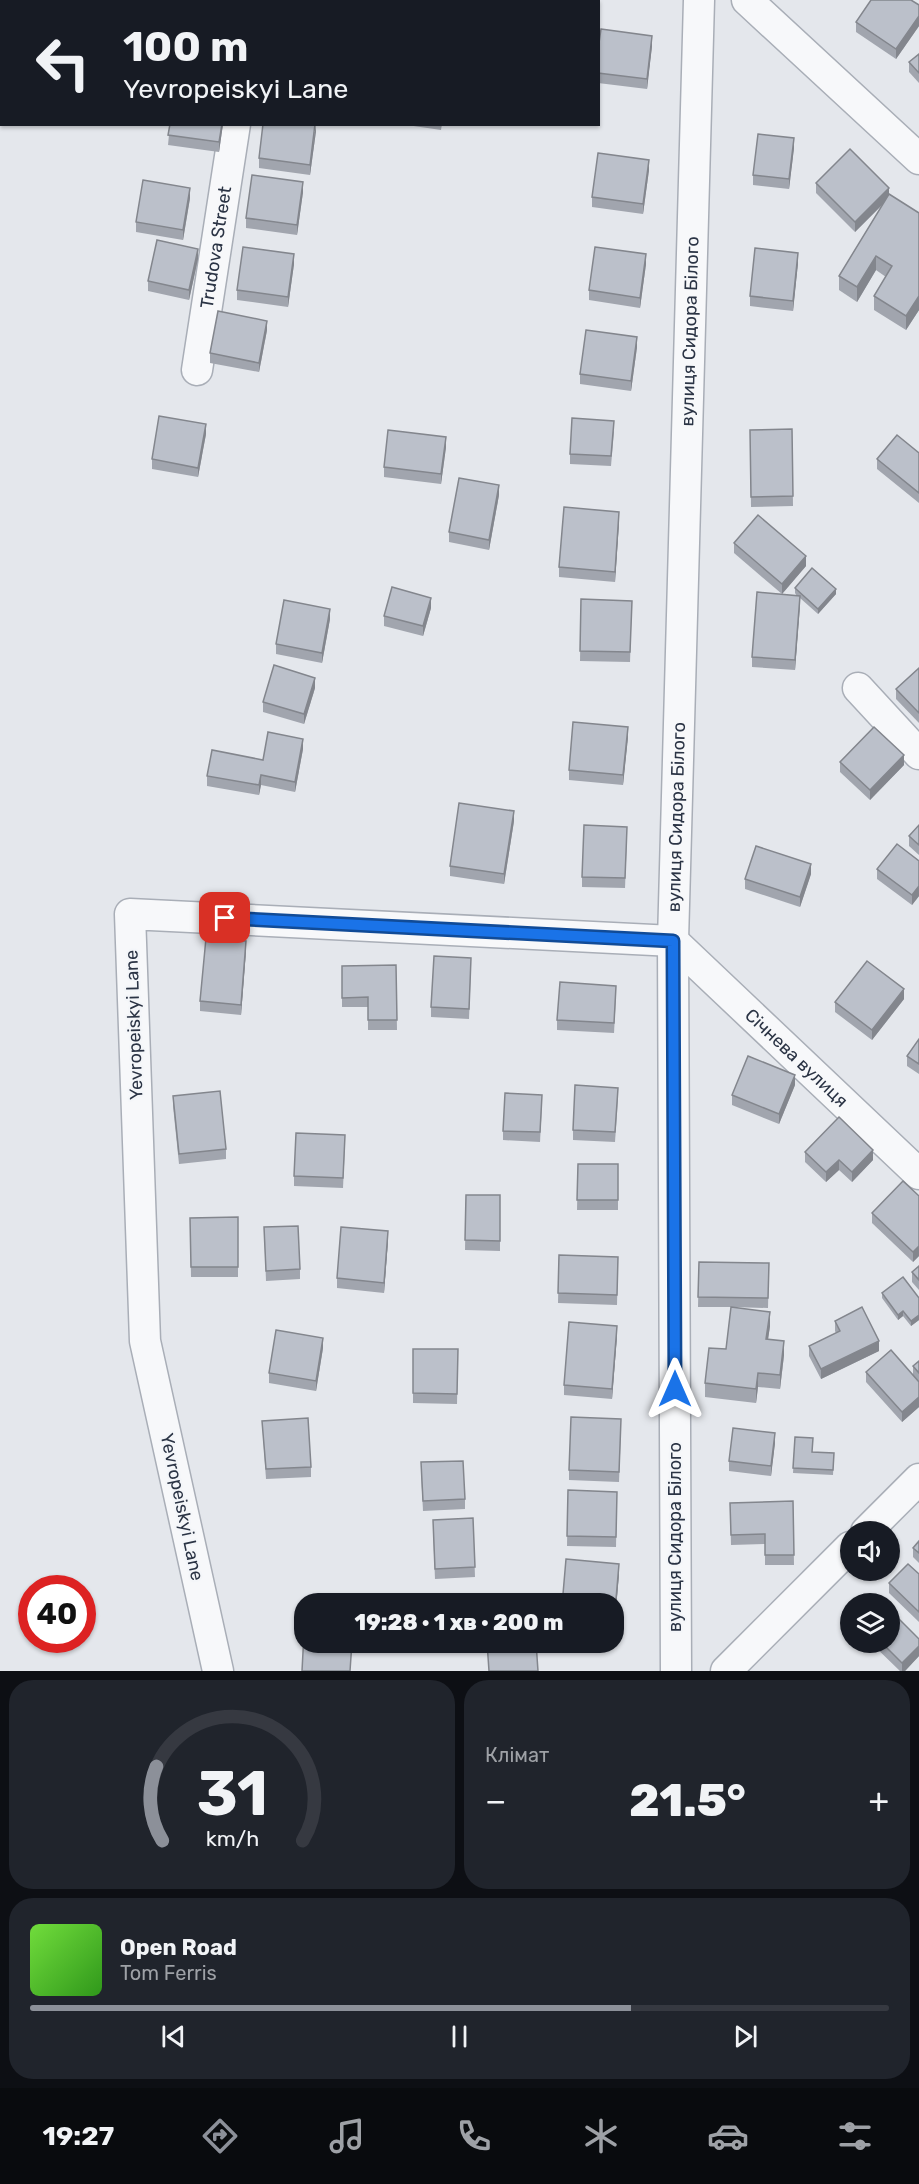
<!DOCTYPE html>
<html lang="uk">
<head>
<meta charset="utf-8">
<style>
  :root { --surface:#171b24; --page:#20242c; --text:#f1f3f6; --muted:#9ea1a6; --line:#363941; --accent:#8c9099 }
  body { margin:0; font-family:Rubik,sans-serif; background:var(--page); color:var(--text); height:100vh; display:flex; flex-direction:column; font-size:22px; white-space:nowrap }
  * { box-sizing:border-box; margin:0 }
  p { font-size:20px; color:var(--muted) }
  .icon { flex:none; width:33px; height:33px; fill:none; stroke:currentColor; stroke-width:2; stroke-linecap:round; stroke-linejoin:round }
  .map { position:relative; height:1671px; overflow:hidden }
  .side { display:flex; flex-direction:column; gap:9px; padding:9px; background:#0d0f14; flex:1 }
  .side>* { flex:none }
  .hud { position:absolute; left:0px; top:0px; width:600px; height:126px; box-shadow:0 2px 4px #0004; background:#171b24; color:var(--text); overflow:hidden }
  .tools { position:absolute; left:840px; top:1521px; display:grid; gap:12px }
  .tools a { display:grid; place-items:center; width:60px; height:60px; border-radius:50%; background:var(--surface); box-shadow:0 2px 4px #0004; font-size:30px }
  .speed { position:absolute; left:18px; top:1575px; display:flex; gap:12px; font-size:30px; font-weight:700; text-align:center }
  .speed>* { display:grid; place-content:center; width:78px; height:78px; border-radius:50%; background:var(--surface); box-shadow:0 2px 4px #0004; line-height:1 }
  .speed .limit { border:9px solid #d22; background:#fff; color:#111 }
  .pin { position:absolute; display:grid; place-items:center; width:51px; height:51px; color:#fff; margin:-26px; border-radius:12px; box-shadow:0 3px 9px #0006 }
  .me { position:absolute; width:66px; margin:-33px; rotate:0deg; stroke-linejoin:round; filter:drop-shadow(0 0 4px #0008) }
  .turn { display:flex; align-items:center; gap:21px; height:126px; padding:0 24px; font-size:27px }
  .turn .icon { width:78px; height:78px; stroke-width:2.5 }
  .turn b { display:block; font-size:42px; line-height:51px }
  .big { font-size:45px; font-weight:800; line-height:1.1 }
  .side .card { flex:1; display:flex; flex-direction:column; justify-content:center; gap:9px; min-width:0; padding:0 21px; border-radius:24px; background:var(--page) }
  .side .dial { align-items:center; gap:0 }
  .dial svg { height:156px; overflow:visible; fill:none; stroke:var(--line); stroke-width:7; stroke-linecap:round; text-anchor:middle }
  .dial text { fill:var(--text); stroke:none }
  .song { display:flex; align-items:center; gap:18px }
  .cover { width:72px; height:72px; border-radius:9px; background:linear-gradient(135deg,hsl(100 70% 55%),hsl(110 70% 35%)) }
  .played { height:6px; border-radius:3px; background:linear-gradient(90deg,var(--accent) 70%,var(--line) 70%) }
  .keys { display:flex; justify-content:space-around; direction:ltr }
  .heat { display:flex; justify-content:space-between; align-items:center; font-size:33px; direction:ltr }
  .side .tiles { flex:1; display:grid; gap:9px; grid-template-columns:1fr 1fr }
  .card:last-child { grid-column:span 2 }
  .trip { position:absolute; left:294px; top:1593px; width:330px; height:60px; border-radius:24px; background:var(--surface); box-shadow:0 2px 4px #0004; font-weight:800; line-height:60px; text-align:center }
  .menu { display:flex; height:96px; justify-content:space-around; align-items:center; background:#090b0e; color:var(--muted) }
  .menu .icon { width:42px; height:42px }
  .menu .active { color:var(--accent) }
  .menu b { font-size:27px; color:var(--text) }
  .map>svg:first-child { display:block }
</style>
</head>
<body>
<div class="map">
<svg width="919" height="1671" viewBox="0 0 919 1671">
  <rect width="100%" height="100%" fill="#e4e7ec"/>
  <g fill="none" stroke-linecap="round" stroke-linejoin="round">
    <defs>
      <g id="minor">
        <polyline points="747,0 919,159"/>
        <polyline points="255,2 255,0"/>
        <path id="s1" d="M197 370 235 124"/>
        <polyline points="858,688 919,754"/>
        <polyline points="866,1532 919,1479"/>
        <path id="s2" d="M218 1671 145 1341 130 914 673 941 919 1174"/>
        <path id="s3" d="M676 1671 673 941 699 0"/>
        <polyline points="726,1671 850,1547"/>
      </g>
    </defs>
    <use href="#minor" stroke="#a9aeb7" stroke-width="33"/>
    <use href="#minor" stroke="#f7f8fa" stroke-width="30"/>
  </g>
  <g fill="#a1a5ae">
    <polygon points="919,5 919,26 896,59 856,32 856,22"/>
    <polygon points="652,46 647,89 598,83 598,50"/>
    <polygon points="919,54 919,83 909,72 909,62"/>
    <polygon points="170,124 223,124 219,152 168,145"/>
    <polygon points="400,124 442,124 441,130"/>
    <polygon points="316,131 310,175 259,168 259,158"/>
    <polygon points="794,148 789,189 753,185 753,175"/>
    <polygon points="649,170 643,214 592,207 592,197"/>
    <polygon points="816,183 889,195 919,213 919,310 906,330 874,310 874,296 886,277 876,270 857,302 839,290 839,276 883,204 855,232 816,193"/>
    <polygon points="303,192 297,235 246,228 246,218"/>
    <polygon points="190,198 183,240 136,232 136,222"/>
    <polygon points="198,259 189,300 148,291 148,281"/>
    <polygon points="798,263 793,311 750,306 750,296"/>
    <polygon points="294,264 288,307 237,300 237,290"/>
    <polygon points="646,264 640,308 589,300 589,290"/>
    <polygon points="267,330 259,372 210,363 210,353"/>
    <polygon points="637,347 631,391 580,384 580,374"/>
    <polygon points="792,429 793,506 751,507 750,430"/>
    <polygon points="614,431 611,466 570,464 570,454"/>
    <polygon points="206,434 198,477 152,469 152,459"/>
    <polygon points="446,447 441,484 384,477 384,467"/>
    <polygon points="919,453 919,503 877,469 877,459"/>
    <polygon points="499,495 489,550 449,542 449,532"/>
    <polygon points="619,522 615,582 559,577 559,567"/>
    <polygon points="734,543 806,566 782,594 734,553"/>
    <polygon points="795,588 836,594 818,614 800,598 795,670 752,667 752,657 797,596 795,593"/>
    <polygon points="581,599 632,601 630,662 580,661"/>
    <polygon points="431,608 423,636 384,626 384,616"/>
    <polygon points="330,619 322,663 276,654 276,644"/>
    <polygon points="919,668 919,723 896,699 896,689"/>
    <polygon points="315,688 304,724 263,712 263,702"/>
    <polygon points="628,737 623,785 569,780 569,770"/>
    <polygon points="303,749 295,792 261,785 259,795 207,786 207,776"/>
    <polygon points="840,762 904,765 870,800 840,772"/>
    <polygon points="514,821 504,884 450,876 450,866"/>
    <polygon points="919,825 919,855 909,846 909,836"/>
    <polygon points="627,837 625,888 582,887 582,877"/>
    <polygon points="919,861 919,896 912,905 877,879 877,869"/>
    <polygon points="811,874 800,907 745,889 745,879"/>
    <polygon points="246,951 241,1015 200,1011 200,1001"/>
    <polygon points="396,965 397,1030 368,1030 368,1007 342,1007 342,966"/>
    <polygon points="471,968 469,1019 431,1017 431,1007"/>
    <polygon points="616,996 614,1033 557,1030 557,1020"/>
    <polygon points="904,999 872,1040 835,1012 835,1002"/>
    <polygon points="919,1039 919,1074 907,1066 907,1056"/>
    <polygon points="795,1085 779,1124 732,1105 732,1095"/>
    <polygon points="173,1096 226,1149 226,1159 179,1164 173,1106"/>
    <polygon points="618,1098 615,1142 573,1140 573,1130"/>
    <polygon points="542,1105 540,1142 503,1140 503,1131"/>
    <polygon points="345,1145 343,1188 294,1186 294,1176"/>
    <polygon points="805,1152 873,1160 852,1182 839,1170 826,1182 805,1162"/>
    <polygon points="578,1164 618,1164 618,1210 577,1210"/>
    <polygon points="466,1195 500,1195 500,1251 465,1250"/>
    <polygon points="919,1196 919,1256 913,1262 872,1223 872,1213"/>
    <polygon points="238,1217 238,1277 191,1277 190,1218"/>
    <polygon points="264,1227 300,1269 300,1279 266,1281"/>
    <polygon points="388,1241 384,1293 337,1288 337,1278"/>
    <polygon points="559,1255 618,1257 617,1305 558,1303"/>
    <polygon points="699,1262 769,1263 768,1308 732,1307 770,1326 768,1339 784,1355 780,1389 758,1387 756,1403 705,1397 705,1383 726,1349 731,1307 698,1307"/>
    <polygon points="919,1266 919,1290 912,1282 912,1272"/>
    <polygon points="882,1293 919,1298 919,1320 911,1326 903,1316 898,1320 882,1298"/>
    <polygon points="835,1321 879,1351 821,1379 809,1356 809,1346 836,1333 835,1331"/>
    <polygon points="617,1336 612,1399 564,1395 564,1385"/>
    <polygon points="323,1348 316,1391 269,1383 269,1373"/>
    <polygon points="413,1349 458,1349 457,1404 413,1403"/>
    <polygon points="919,1361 919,1407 902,1422 866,1382 866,1372 913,1375 913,1366"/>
    <polygon points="262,1421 311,1467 311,1477 266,1479"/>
    <polygon points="621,1429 619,1482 569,1480 569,1470"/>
    <polygon points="795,1437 813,1452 834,1453 833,1475 793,1473"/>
    <polygon points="775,1443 771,1476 729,1471 729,1461"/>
    <polygon points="421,1472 465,1499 465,1509 423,1511"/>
    <polygon points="568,1490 617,1492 616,1547 567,1546"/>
    <polygon points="793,1501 794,1565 765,1565 765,1544 731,1545 730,1503"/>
    <polygon points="473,1518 475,1577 435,1579 433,1529"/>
    <polygon points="919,1541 919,1563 913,1557 913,1548"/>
    <polygon points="619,1574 616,1609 614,1609 614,1604 563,1604 563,1594"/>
    <polygon points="919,1574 919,1622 889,1593 889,1583"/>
    <polygon points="919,1639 919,1656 905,1671 900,1671 870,1642 890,1642"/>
  </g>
  <g fill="#83868d">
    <polygon points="919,16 919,26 896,59 896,49"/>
    <polygon points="652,36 652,46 647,89 647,79"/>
    <polygon points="222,124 223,124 219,152 219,142"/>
    <polygon points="316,124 316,131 310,175 310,165"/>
    <polygon points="794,138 794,148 789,189 789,179"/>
    <polygon points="649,160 649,170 643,214 643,204"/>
    <polygon points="303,182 303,192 297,235 297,225"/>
    <polygon points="190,188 190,198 183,240 183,230"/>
    <polygon points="889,188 889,198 855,232 855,222"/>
    <polygon points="198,249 198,259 189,300 189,290"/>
    <polygon points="798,253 798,263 793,311 793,301"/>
    <polygon points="294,254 294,264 288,307 288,297"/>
    <polygon points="646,254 646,264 640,308 640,298"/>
    <polygon points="876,256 876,270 857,302 857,287"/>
    <polygon points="919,296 919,310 906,330 906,316"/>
    <polygon points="267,321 267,330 259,372 259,363"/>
    <polygon points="637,337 637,347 631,391 631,381"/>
    <polygon points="206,424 206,434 198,477 198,468"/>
    <polygon points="446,437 446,447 441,484 441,474"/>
    <polygon points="499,485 499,495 489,550 489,540"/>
    <polygon points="619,512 619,522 615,582 615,572"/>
    <polygon points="806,556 806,566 782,594 782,584"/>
    <polygon points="836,589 836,594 818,614 818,609"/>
    <polygon points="800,596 800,606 795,670 795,660"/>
    <polygon points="431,598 431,608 423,636 423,626"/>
    <polygon points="330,609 330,619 322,663 322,653"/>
    <polygon points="315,678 315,688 304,724 304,714"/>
    <polygon points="628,727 628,737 623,785 623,775"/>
    <polygon points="303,739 303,749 295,792 295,782"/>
    <polygon points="904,755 904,765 870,800 870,790"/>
    <polygon points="261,775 261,785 259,795 259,785"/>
    <polygon points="514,811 514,821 504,884 504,874"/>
    <polygon points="811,864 811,874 800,907 800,897"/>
    <polygon points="919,886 919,896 912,905 912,895"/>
    <polygon points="246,941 246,951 241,1015 241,1005"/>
    <polygon points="904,989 904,999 872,1040 872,1030"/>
    <polygon points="795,1075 795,1085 779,1124 779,1114"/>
    <polygon points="873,1150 873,1160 852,1182 852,1172"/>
    <polygon points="839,1160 839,1170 826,1182 826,1172"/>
    <polygon points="388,1231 388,1241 384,1293 384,1283"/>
    <polygon points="919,1246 919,1256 913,1262 913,1252"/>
    <polygon points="903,1311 903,1316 898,1320 898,1315"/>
    <polygon points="770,1312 770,1326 766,1353 766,1339"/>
    <polygon points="919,1315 919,1320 911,1326 911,1321"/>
    <polygon points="617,1326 617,1336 612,1399 612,1389"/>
    <polygon points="323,1338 323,1348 316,1391 316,1381"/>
    <polygon points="784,1341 784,1355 780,1389 780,1375"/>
    <polygon points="879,1341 879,1351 821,1379 821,1369"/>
    <polygon points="758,1373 758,1387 756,1403 756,1389"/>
    <polygon points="919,1397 919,1407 902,1422 902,1412"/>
    <polygon points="775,1433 775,1443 771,1476 771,1466"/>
    <polygon points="619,1564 619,1574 616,1609 616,1599"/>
    <polygon points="919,1646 919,1656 905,1671 902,1671 902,1663"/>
  </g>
  <g fill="#bbc0ca" stroke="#83868d" stroke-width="1.5">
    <rect x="181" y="0" width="52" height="2"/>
    <polygon points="479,0 488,0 499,2 479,2"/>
    <polygon points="871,0 911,0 919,5 919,16 896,49 856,22"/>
    <polygon points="601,29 652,36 647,79 598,73 598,50"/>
    <polygon points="919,54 919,73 909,62"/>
    <polygon points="170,124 222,124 219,142 168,135"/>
    <polygon points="263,124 315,124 310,165 259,158"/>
    <polygon points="758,134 794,138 789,179 753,175"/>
    <polygon points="850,149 889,188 855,222 816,183"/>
    <polygon points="598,153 649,160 643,204 592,197"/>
    <polygon points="252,175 303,182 297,225 246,218"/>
    <polygon points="143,180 190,188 183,230 136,222"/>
    <polygon points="889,194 919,213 919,296 906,316 874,296 892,266 876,256 857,287 839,276"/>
    <polygon points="157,240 198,249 189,290 148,281"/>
    <polygon points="243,247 294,254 288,297 237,290"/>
    <polygon points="595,247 646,254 640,298 589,290"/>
    <polygon points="755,248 798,253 793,301 750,296"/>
    <polygon points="218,311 267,321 259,363 210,353"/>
    <polygon points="586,330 637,337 631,381 580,374"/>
    <polygon points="159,416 206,424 198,468 152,459"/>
    <polygon points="572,418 614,421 611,456 570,454"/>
    <polygon points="792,429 793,496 751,497 750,430"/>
    <polygon points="388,430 446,437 441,474 384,467"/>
    <polygon points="897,435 919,453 919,493 877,459"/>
    <polygon points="459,478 499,485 489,540 449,532"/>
    <polygon points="564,507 619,512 615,572 559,567"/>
    <polygon points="758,515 806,556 782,584 734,543"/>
    <polygon points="812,568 836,589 818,609 795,588"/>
    <polygon points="392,587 431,598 423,626 384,616"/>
    <polygon points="757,592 800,596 795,660 752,657"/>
    <polygon points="581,599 632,601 630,652 580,651"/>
    <polygon points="284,600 330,609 322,653 276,644"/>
    <polygon points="274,665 315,678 304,714 263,702"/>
    <polygon points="919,668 919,713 896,689"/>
    <polygon points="573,722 628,727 623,775 569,770"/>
    <polygon points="874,727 904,755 870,790 840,762"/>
    <polygon points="268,732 303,739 295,782 261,775 259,785 207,776 212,750 263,760"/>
    <polygon points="459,803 514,811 504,874 450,866"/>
    <polygon points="584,825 627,827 625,878 582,877"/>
    <polygon points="919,825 919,845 909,836"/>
    <polygon points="897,844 919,861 919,886 912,895 877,869"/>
    <polygon points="756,846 811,864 800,897 745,879"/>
    <polygon points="206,938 246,941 241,1005 200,1001"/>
    <polygon points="434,956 471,958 469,1009 431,1007"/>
    <polygon points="867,961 904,989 872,1030 835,1002"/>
    <polygon points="396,965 397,1020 368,1020 368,997 342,998 342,966"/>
    <polygon points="560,982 616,986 614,1023 557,1020"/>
    <polygon points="919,1039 919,1064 907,1056"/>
    <polygon points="748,1056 795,1075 779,1114 732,1095"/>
    <polygon points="575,1085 618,1088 615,1132 573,1130"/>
    <polygon points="220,1091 226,1149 179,1154 173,1096"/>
    <polygon points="505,1093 542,1095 540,1132 503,1131"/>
    <polygon points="839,1117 873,1150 852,1172 839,1160 826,1172 805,1152"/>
    <polygon points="296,1133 345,1135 343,1178 294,1176"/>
    <polygon points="578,1164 618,1164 618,1200 577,1200"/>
    <polygon points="903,1181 919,1196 919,1246 913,1252 872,1213"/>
    <polygon points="466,1195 500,1195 500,1241 465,1240"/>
    <polygon points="238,1217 238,1267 191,1267 190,1218"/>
    <polygon points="298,1226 300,1269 266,1271 264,1227"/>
    <polygon points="341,1227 388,1231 384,1283 337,1278"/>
    <polygon points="559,1255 618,1257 617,1295 558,1293"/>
    <polygon points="699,1262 769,1263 768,1298 698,1297"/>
    <polygon points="919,1266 919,1280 912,1272"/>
    <polygon points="903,1277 919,1298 919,1315 911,1321 903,1311 898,1315 882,1293"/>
    <polygon points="731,1307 770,1312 766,1339 784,1341 780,1375 758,1373 756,1389 705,1383 709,1348 726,1349"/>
    <polygon points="862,1307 879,1341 821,1369 809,1346 840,1331 835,1321"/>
    <polygon points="569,1322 617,1326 612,1389 564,1385"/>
    <polygon points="276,1330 323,1338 316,1381 269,1373"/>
    <polygon points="413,1349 458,1349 457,1394 413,1393"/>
    <polygon points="891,1350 919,1382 919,1397 902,1412 866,1372"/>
    <polygon points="919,1361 919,1373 913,1366"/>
    <polygon points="571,1417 621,1419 619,1472 569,1470"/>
    <polygon points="308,1418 311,1467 266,1469 262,1421"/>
    <polygon points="733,1428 775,1433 771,1466 729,1461"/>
    <polygon points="795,1437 813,1438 812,1452 834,1453 833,1470 793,1468"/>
    <polygon points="463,1461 465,1499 423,1501 421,1462"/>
    <polygon points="568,1490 617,1492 616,1537 567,1536"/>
    <polygon points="793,1501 794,1555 765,1555 765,1534 731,1535 730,1503"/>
    <polygon points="473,1518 475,1567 435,1569 433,1520"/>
    <polygon points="919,1541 919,1553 913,1548"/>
    <polygon points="566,1559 619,1564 616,1599 563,1594"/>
    <polygon points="908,1564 919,1574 919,1612 889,1583"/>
    <polygon points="890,1610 919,1639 919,1646 902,1663 881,1642 890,1642"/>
    <polygon points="304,1633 304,1642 352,1642 350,1671 302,1671"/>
    <polygon points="487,1642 536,1642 538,1671 489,1671"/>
  </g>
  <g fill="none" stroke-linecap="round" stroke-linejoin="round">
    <defs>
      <polyline id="route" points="225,918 673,941 675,1389"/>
    </defs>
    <use href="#route" stroke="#114b97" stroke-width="15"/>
    <use href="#route" stroke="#1a73e8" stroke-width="10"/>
  </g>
  <g text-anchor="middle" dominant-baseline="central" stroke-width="4.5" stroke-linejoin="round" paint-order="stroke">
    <g font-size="18" fill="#2b3445" stroke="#f4f6f9">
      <text stroke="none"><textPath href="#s1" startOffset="124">Trudova Street</textPath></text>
      <text stroke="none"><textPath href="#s3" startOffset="1340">вулиця Сидора Білого</textPath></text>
      <text stroke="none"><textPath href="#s3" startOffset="854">вулиця Сидора Білого</textPath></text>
      <text transform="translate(134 1025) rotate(-92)">Yevropeiskyi Lane</text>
      <text stroke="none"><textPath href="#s2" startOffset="1479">Січнева вулиця</textPath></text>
      <text transform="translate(182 1507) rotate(78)">Yevropeiskyi Lane</text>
      <text transform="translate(675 1537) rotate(-90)">вулиця Сидора Білого</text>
    </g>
  </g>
</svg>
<div class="tools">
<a><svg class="icon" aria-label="sound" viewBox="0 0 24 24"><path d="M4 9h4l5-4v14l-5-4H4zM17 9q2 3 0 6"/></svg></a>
<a><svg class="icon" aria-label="layers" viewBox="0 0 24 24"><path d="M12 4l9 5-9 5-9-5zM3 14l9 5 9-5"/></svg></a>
</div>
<div class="speed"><div class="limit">40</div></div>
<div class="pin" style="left:225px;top:918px;background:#d93025"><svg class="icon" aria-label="arrive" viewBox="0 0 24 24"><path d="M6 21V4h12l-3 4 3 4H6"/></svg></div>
<svg class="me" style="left:675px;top:1389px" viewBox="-20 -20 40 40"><path d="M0-17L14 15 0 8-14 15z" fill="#1a73e8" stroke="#fff" stroke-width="4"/></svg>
<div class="trip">19:28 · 1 хв · 200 m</div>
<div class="hud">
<div class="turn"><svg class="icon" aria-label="left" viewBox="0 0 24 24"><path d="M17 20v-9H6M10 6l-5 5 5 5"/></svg><div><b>100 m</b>Yevropeiskyi Lane</div></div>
</div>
</div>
<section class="side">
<div class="tiles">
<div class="card dial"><svg viewBox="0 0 100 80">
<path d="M14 69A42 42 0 1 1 86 69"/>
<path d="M14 69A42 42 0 0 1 11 31" stroke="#8c9099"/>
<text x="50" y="56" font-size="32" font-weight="700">31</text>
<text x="50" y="72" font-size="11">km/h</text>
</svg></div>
<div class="card"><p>Клімат</p>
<div class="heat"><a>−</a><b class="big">21.5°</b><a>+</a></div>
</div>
<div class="card">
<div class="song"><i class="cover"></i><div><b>Open Road</b><p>Tom Ferris</p></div></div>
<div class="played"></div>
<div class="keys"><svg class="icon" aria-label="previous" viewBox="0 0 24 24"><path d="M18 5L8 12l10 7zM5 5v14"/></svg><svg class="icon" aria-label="pause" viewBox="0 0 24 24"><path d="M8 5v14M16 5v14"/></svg><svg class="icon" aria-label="next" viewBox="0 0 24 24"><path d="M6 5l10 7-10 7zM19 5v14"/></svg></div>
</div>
</div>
</section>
<nav class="menu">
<b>19:27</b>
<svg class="icon active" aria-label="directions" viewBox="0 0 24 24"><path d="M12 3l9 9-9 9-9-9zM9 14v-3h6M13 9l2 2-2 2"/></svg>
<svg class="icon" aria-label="music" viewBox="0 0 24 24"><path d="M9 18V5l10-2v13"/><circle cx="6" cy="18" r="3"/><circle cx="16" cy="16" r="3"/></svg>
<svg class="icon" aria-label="phone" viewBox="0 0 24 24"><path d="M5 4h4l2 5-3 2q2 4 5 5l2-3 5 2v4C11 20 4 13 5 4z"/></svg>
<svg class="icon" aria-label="climate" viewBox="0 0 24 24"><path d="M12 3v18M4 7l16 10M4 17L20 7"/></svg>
<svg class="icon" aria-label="car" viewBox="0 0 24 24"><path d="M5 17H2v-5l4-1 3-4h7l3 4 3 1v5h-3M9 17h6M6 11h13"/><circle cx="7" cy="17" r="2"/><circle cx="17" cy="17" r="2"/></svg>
<svg class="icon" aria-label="filters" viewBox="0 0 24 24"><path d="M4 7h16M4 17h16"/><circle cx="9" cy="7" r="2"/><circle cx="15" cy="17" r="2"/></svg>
</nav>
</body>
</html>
